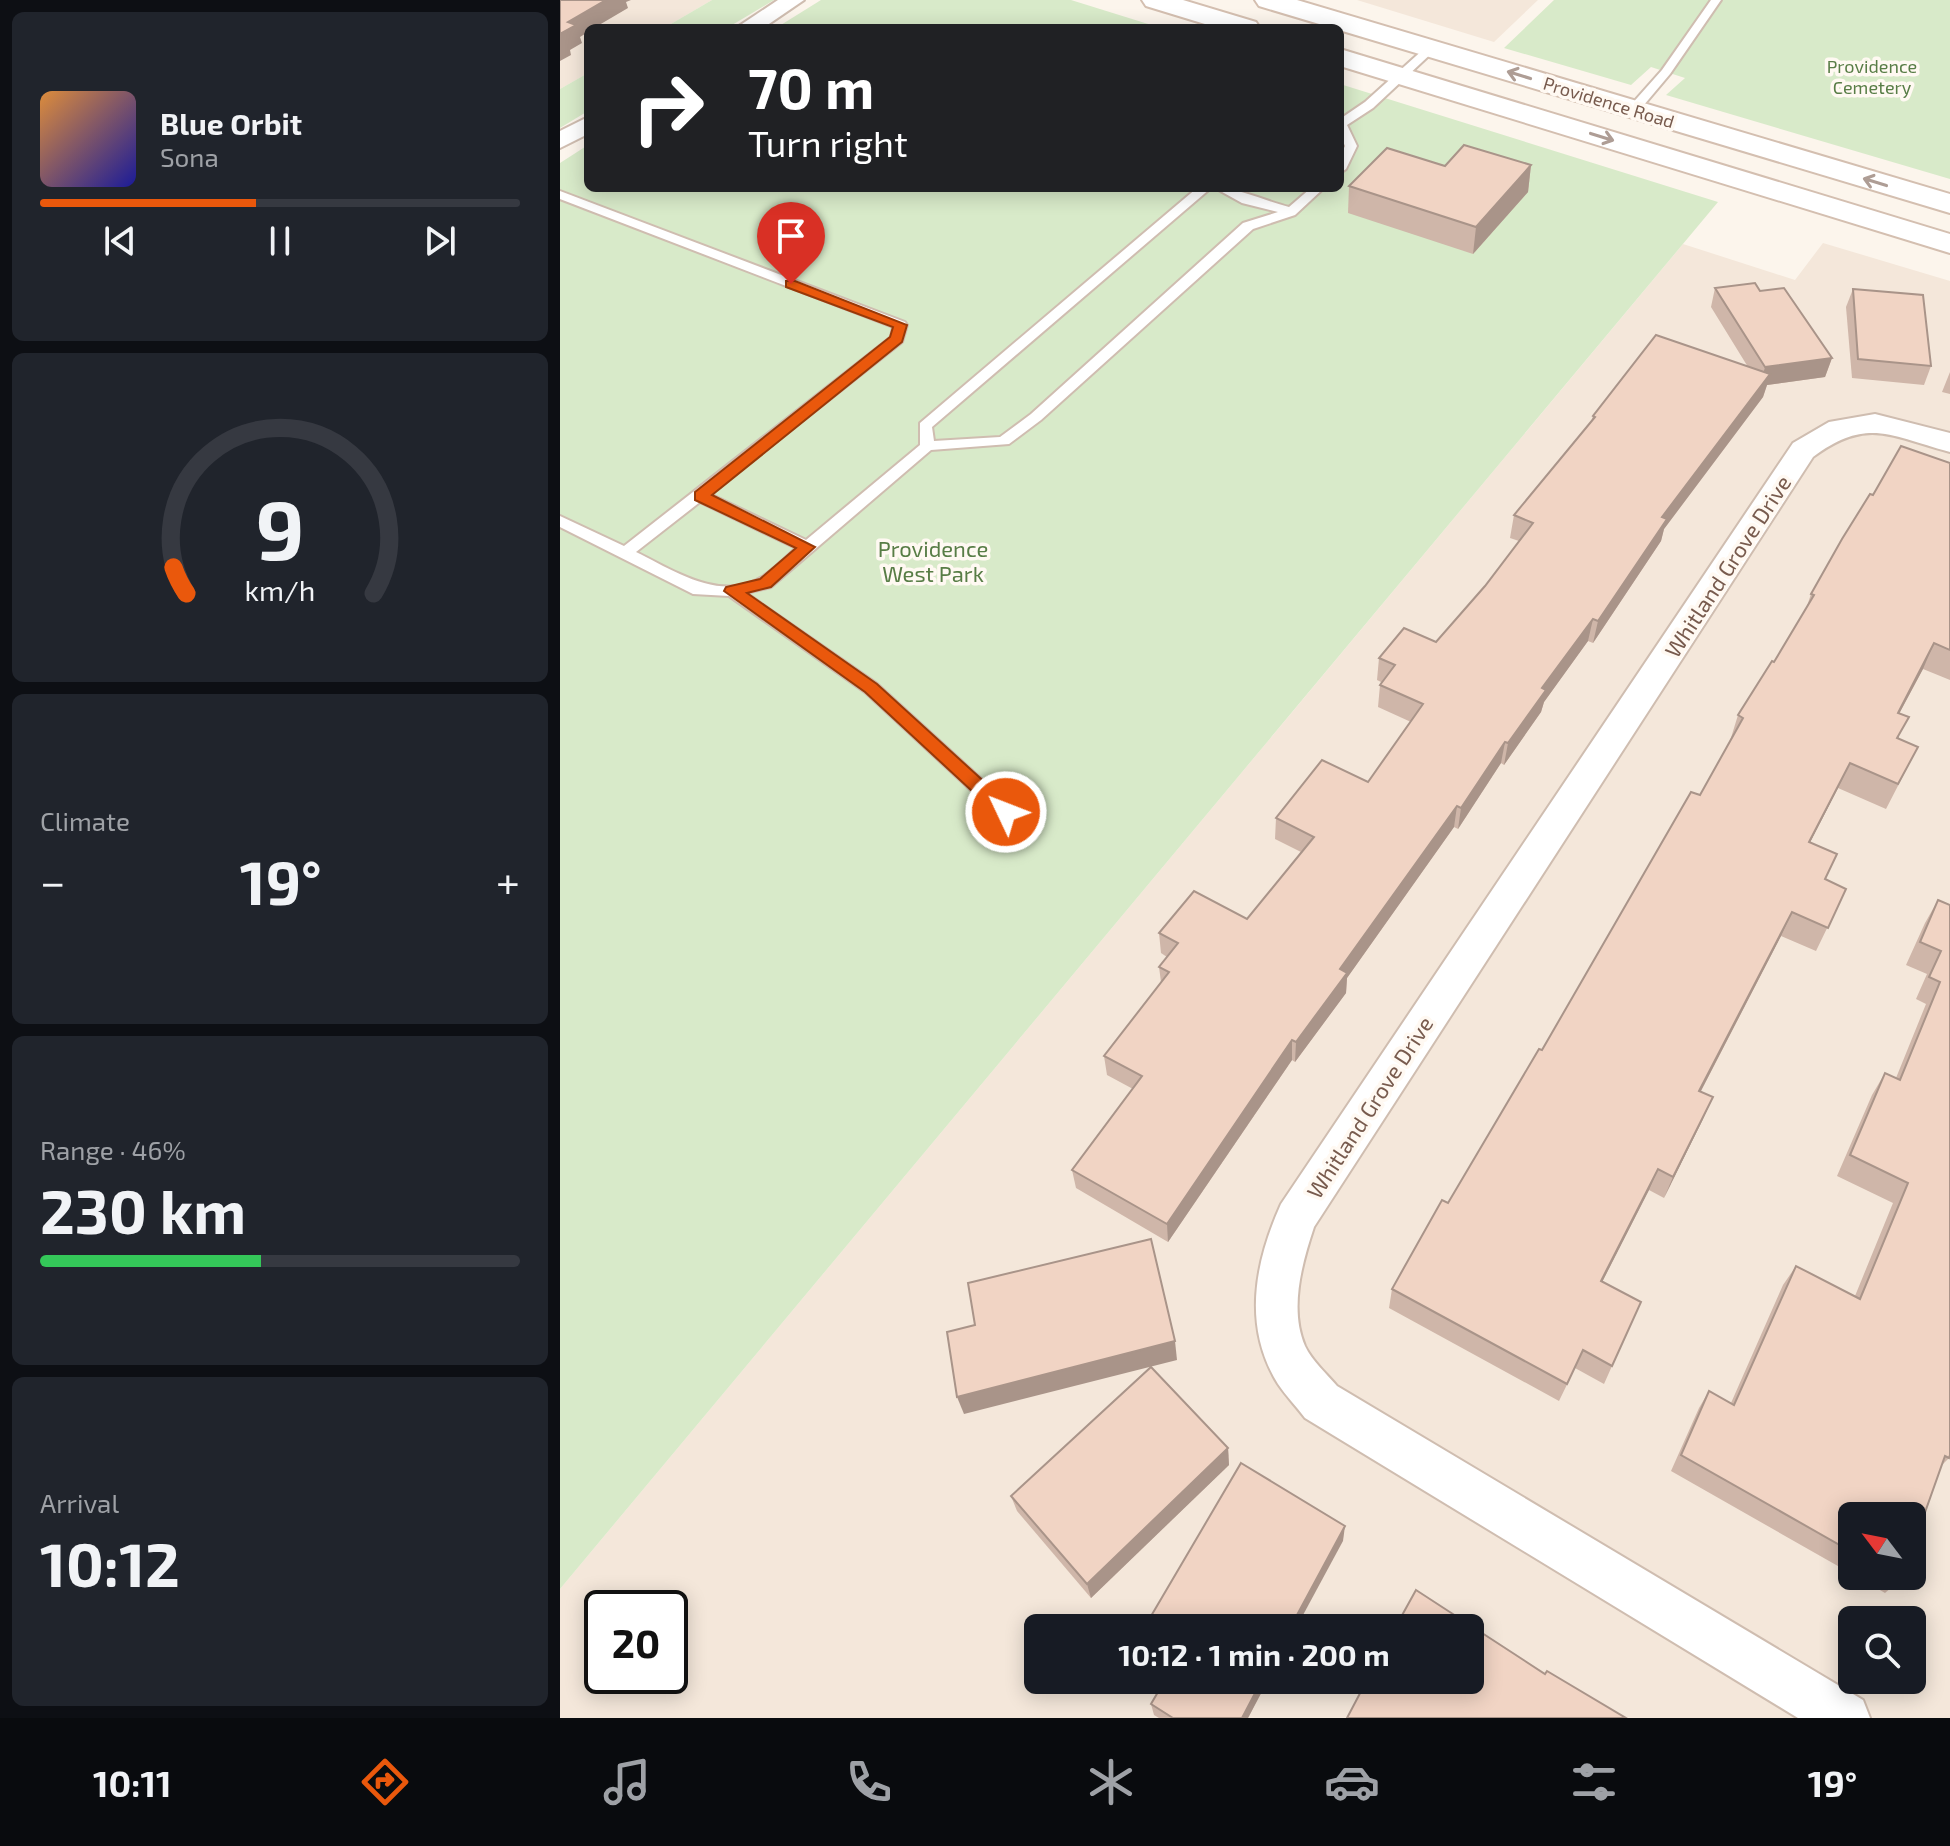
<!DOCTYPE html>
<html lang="en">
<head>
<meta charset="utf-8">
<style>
  :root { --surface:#171b24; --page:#20242c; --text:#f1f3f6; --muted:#9ea1a6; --line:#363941; --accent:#ea580c }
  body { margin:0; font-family:"Exo 2",sans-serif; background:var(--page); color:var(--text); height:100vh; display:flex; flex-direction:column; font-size:30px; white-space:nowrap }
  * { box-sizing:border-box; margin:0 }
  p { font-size:26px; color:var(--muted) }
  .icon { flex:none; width:44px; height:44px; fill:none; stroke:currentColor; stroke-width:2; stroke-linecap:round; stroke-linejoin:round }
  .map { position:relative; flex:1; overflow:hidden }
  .side { display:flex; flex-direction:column; gap:12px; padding:12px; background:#0d0f14; width:560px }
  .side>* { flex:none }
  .guide { position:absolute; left:24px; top:24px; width:760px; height:168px; border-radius:12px; box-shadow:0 4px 20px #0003; background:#202124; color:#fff; overflow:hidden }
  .needle { width:52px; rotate:302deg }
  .controls { position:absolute; left:1278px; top:1502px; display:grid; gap:16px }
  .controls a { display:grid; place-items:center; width:88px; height:88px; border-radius:12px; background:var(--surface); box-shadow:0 4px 20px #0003; font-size:40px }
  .speed { position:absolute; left:24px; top:1590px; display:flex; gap:16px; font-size:40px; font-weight:700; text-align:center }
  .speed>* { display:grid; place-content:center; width:104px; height:104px; border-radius:50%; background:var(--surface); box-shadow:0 4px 20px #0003; line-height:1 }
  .speed .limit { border:4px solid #111; border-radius:12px; background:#fff; color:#111 }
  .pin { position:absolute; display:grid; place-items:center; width:68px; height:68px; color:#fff; margin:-82px -34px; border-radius:50% 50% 50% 0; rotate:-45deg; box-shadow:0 0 8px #0007 }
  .pin .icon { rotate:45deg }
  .me { position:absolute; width:88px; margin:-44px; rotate:313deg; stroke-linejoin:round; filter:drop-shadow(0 0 6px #0008) }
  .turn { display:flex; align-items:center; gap:28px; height:168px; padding:0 32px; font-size:36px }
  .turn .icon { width:104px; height:104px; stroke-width:2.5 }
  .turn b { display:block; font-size:56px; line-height:68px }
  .big { font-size:60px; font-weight:700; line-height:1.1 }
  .side .tile { flex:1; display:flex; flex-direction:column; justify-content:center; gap:12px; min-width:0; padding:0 28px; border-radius:12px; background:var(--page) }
  .side .dial { align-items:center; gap:0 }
  .dial svg { height:208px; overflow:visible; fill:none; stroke:var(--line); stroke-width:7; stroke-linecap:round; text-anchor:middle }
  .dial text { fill:var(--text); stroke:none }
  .song { display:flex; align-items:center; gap:24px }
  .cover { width:96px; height:96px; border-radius:12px; background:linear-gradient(135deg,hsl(30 70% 55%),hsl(240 70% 35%)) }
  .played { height:8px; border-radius:4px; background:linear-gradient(90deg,var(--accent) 45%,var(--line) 45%) }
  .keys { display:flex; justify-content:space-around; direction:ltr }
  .heat { display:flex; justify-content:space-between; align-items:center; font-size:44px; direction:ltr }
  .charge { height:12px; border-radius:6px; background:linear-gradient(90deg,#34c759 46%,var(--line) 0) }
  .trip { position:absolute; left:464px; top:1614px; width:460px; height:80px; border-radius:12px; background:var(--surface); box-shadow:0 4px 20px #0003; font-weight:700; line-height:80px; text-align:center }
  .tabs { display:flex; height:128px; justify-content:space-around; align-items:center; background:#090b0e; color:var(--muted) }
  .tabs .icon { width:56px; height:56px }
  .tabs .on { color:var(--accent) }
  .tabs b { font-size:36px; color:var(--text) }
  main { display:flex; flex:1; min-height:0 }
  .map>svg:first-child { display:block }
</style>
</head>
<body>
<main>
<section class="side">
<div class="tile">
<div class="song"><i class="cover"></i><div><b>Blue Orbit</b><p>Sona</p></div></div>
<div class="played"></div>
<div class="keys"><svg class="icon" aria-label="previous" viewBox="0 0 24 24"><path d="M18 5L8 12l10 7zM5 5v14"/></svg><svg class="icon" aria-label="pause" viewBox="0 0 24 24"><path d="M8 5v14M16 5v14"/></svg><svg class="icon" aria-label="next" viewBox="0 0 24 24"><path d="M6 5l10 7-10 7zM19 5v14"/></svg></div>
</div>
<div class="tile dial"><svg viewBox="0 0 100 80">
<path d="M14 69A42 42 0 1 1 86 69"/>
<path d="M14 69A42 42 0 0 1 9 59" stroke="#ea580c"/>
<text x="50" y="56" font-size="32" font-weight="700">9</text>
<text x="50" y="72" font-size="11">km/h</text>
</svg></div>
<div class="tile"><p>Climate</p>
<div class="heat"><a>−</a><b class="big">19°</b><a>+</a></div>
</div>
<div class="tile"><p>Range · 46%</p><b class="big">230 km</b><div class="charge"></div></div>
<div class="tile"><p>Arrival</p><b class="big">10:12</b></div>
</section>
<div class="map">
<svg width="1390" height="1718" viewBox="0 0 1390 1718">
  <rect width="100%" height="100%" fill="#fcf5ec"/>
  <g fill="#f4e7da" fill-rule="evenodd">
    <polygon points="0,0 152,0 104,28 28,28 28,73 0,89"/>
    <polygon points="797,0 978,0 934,42"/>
    <path d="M1263 243 1390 281V1718H0V1589L1123 244 1235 280ZM1292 1516H1352V1576H1292ZM42 1608H110V1676H42ZM1292 1620H1352V1680H1292ZM478 1628H910V1680H478Z"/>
  </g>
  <g fill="#d8eac9">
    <polygon points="152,0 214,0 167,28 104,28"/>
    <polygon points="261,0 511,0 601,28 216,28"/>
    <polygon points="994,0 1390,0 1390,179 1106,95 1125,78 1091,67 1071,85 944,48"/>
    <polygon points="28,73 28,111 0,128 0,89"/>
    <polygon points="780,84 1158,202 0,1589 0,163 28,145 28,188 780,188"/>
  </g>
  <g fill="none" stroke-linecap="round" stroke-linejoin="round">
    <defs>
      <g id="service">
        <polygon points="1151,0 1161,0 1110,74 1078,112 1070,112 1070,106 1102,70"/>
        <polygon points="866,47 876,49 813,108 787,125 797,146 786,169 780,173 780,156 785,146 780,135 780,119 805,102"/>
        <path d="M637 188H651L372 427 374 441 440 437 471 414 683 223 718 212 682 203 655 188C679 188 705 201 729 207L751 188H764L735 215 693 229 481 420 449 444 371 450 211 587 186 593 317 684 452 807 455 812 452 817H440L305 692 169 596 133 594 0 527V516L64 546 331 337 333 327 0 199V191L345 322 347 325 342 342 150 494 246 540 360 445V423ZM140 502 236 548C225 558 214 569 202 577 161 603 113 570 76 552Z"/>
      </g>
      <g id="minor">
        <polygon points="218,0 244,0 203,28 176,28"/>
        <polygon points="28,117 28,134 0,148 0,131"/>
        <path d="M1315 414 1390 433V452C1332 437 1308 416 1253 457L754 1227C742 1263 729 1309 745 1346 752 1361 766 1373 777 1386L1303 1700 1310 1718H1238L745 1418C736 1406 726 1396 718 1384 682 1326 695 1262 721 1204L1233 443 1269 422Z"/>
      </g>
      <g id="secondary">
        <polygon points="582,0 623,0 696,22 700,28 658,28 586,6"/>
        <polygon points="695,0 737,0 1390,194 1390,213 699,6"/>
        <polygon points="780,49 1390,234 1390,253 780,66"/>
      </g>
    </defs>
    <use href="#service" stroke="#cfbdb0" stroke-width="4"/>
    <use href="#minor" stroke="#cfbdb0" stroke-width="4"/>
    <use href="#secondary" stroke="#d4bfb0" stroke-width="4"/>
    <use href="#service" fill="#fff" fill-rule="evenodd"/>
    <use href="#minor" fill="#fff" fill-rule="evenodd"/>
    <use href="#secondary" fill="#fff" fill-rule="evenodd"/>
  </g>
  <g fill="#cfb6a9">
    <polygon points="971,165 968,192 913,254 788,213 789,186 885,166"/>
    <polygon points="1155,288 1200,291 1272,358 1265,377 1207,385 1203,397 1104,529 1101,541 1033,643 1028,641 984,702 981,712 944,765 941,763 898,829 894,827 787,978 786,993 735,1062 732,1060 608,1242 516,1188 512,1170 573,1089 547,1075 544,1056 601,982 599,967 607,957 601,953 599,933 687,919 741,852 715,839 716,818 808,782 851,722 818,707 820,685 821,682 817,680 819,658 876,642 925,586 959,541 950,538 954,515 1031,422 1033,416 1188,367 1151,307"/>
    <polygon points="1293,289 1371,366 1364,385 1292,378 1286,307"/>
    <polygon points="1390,372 1390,394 1382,392"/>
    <polygon points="1390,463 1390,680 1363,669 1339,714 1339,739 1358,747 1326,809 1278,788 1250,842 1265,879 1286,889 1256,951 1221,936 1141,1091 1143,1119 1104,1198 1089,1190 1042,1282 1052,1366 1044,1384 1015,1368 999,1401 829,1308 832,1289 888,1203 1140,795 1170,741 1178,715 1214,662 1245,612 1251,594 1313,495"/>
    <polygon points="1378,900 1390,905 1389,1458 1382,1465 1292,1516 1292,1574 1111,1471 1139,1408 1149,1391 1171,1403 1223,1285 1236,1266 1295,1296 1333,1203 1277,1176 1312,1095 1325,1073 1336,1078 1366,1004 1356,999 1367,974 1346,965 1365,923"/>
    <polygon points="668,1448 669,1465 531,1598 457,1511 451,1496"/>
    <polygon points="1296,1576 1342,1576 1341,1579 1325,1593"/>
    <polygon points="598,1680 708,1680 688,1718 599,1718 594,1715 591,1704 603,1683"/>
  </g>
  <g fill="#a99489">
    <polygon points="46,0 71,0 66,2 68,8 34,28 28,28 28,32 20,37 22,43 10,50 11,55 0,61 0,34 8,22"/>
    <polygon points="971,165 968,192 913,254 916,227"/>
    <polygon points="1272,358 1265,377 1207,385 1203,397 1104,529 1101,541 1033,643 1038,621 1102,517 1200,386 1205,367"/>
    <polygon points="1033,619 1028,641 984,702 981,712 944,765 948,743 982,688"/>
    <polygon points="1374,643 1363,669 1326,738 1338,713"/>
    <polygon points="945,742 941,763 898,829 901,808"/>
    <polygon points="1290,763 1278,788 1238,866 1249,842"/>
    <polygon points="897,806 894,827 787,978 786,993 735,1062 736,1042 780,969"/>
    <polygon points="1232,912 1221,936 1130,1112 1139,1091"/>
    <polygon points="732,1040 732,1060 608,1242 607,1224"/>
    <polygon points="1153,1097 1143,1119 1104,1198 1113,1177"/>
    <polygon points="1098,1169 1089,1190 1033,1300 1041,1281"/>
    <polygon points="615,1341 617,1360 404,1414 397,1397"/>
    <polygon points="668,1448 669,1465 531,1598 527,1584"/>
    <polygon points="785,1526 783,1541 736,1628 730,1628"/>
    <polygon points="702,1680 708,1680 688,1718 682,1718"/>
  </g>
  <g fill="#f1d4c4" stroke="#a99489" stroke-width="2">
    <polygon points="0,0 46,0 8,22 16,25 0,34"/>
    <polygon points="904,145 971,165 916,227 789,186 827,148 885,166"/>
    <polygon points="1195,283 1200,291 1224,288 1272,358 1205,367 1155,288"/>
    <polygon points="1293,289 1363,295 1371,366 1298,359"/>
    <polygon points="1096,335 1210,374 1102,517 1107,519 1038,621 1033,619 982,688 986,690 948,743 945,742 901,808 897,806 780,969 787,973 736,1042 732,1040 607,1224 512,1170 582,1076 544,1056 609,972 599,967 618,943 599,933 634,891 687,919 754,837 716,818 762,760 808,782 863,704 820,685 835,665 819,658 844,628 876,642 925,586 973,523 954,515 1035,417 1033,416"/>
    <polygon points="1341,446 1390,463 1390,650 1374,643 1338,713 1349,717 1337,738 1358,747 1338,784 1290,763 1249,842 1277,854 1265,879 1286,889 1268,928 1232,912 1139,1091 1153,1097 1113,1177 1098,1169 1041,1281 1081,1302 1052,1366 1023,1350 1007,1384 832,1289 882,1200 888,1203 979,1049 982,1050 1131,792 1140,795 1183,718 1178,715 1212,661 1214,662 1254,595 1251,594 1282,539 1310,494 1313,495"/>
    <polygon points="1378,900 1390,905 1390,1455 1389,1458 1385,1456 1352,1549 1352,1516 1292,1516 1292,1552 1121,1455 1149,1391 1174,1405 1236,1266 1300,1299 1348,1183 1290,1155 1325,1073 1340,1080 1380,982 1369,977 1381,951 1360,942"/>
    <polygon points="591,1239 615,1341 397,1397 387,1332 415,1325 408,1283"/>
    <polygon points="591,1367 668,1448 527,1584 451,1496"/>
    <polygon points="681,1463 785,1526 730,1628 584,1628"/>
    <polygon points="856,1590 985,1674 987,1671 1066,1718 787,1718 807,1680 910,1680 910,1628 835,1628"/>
    <polygon points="605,1680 702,1680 682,1718 613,1718 591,1704"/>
  </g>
  <defs><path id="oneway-shaft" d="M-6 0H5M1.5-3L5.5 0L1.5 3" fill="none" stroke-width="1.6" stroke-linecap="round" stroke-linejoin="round" transform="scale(2)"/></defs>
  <g stroke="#ae9d95">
    <use href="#oneway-shaft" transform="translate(959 75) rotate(-163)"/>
    <use href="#oneway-shaft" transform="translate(1042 137) rotate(17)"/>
    <use href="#oneway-shaft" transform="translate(1315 182) rotate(-163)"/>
  </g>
  <polygon fill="#ea580c" stroke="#983908" stroke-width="2" points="226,281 235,281 347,325 342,342 152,495 255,547 211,587 187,593 317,684 452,807 455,812 452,817 440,817 305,692 164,591 166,587 200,579 236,548 135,500 135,492 330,337 333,327 226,287"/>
  <g text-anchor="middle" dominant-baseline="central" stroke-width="7" stroke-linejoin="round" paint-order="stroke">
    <g font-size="18" fill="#587d46" stroke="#fff9f2">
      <text x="1312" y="66">Providence<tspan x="1312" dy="21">Cemetery</tspan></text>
    </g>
    <g font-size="18" fill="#785b4e" stroke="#fff9f2">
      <text transform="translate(1049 102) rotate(17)">Providence Road</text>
    </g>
    <g font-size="22" fill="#587d46" stroke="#fff9f2">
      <text x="373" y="548">Providence<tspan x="373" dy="25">West Park</tspan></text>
    </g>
    <g font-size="22" fill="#785b4e" stroke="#fff9f2">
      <text transform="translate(1167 566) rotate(-57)">Whitland Grove Drive</text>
      <text transform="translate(809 1107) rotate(-57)">Whitland Grove Drive</text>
    </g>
  </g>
</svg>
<div class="controls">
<a><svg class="needle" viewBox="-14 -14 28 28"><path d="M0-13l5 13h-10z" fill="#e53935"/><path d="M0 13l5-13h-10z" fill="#9ea1a6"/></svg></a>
<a><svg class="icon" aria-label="search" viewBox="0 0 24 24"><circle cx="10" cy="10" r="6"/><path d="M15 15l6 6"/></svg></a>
</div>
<div class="speed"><div class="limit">20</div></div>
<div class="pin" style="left:231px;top:284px;background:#d93025"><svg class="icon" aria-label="arrive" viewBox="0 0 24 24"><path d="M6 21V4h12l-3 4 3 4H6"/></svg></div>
<svg class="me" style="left:446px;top:812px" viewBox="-20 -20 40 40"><circle r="17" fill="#ea580c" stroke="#fff" stroke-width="3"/><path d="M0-11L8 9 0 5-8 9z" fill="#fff"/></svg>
<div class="trip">10:12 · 1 min · 200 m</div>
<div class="guide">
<div class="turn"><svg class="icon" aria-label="right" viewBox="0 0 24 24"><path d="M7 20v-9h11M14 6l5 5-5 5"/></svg><div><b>70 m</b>Turn right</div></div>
</div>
</div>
</main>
<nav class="tabs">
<b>10:11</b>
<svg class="icon on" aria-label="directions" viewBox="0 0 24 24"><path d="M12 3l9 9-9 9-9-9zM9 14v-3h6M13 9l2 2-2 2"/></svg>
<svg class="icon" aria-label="music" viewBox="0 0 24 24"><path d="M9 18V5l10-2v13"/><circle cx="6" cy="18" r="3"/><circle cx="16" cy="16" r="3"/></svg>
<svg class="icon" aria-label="phone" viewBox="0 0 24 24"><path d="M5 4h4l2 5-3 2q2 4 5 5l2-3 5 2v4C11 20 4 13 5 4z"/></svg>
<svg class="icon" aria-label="climate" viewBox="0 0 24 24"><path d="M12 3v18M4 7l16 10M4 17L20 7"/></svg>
<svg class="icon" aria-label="car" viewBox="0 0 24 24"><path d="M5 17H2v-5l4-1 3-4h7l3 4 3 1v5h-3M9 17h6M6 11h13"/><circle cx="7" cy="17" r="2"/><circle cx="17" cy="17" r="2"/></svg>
<svg class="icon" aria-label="filters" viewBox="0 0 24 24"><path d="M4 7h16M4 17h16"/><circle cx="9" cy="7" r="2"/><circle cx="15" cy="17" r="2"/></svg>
<b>19°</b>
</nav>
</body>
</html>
